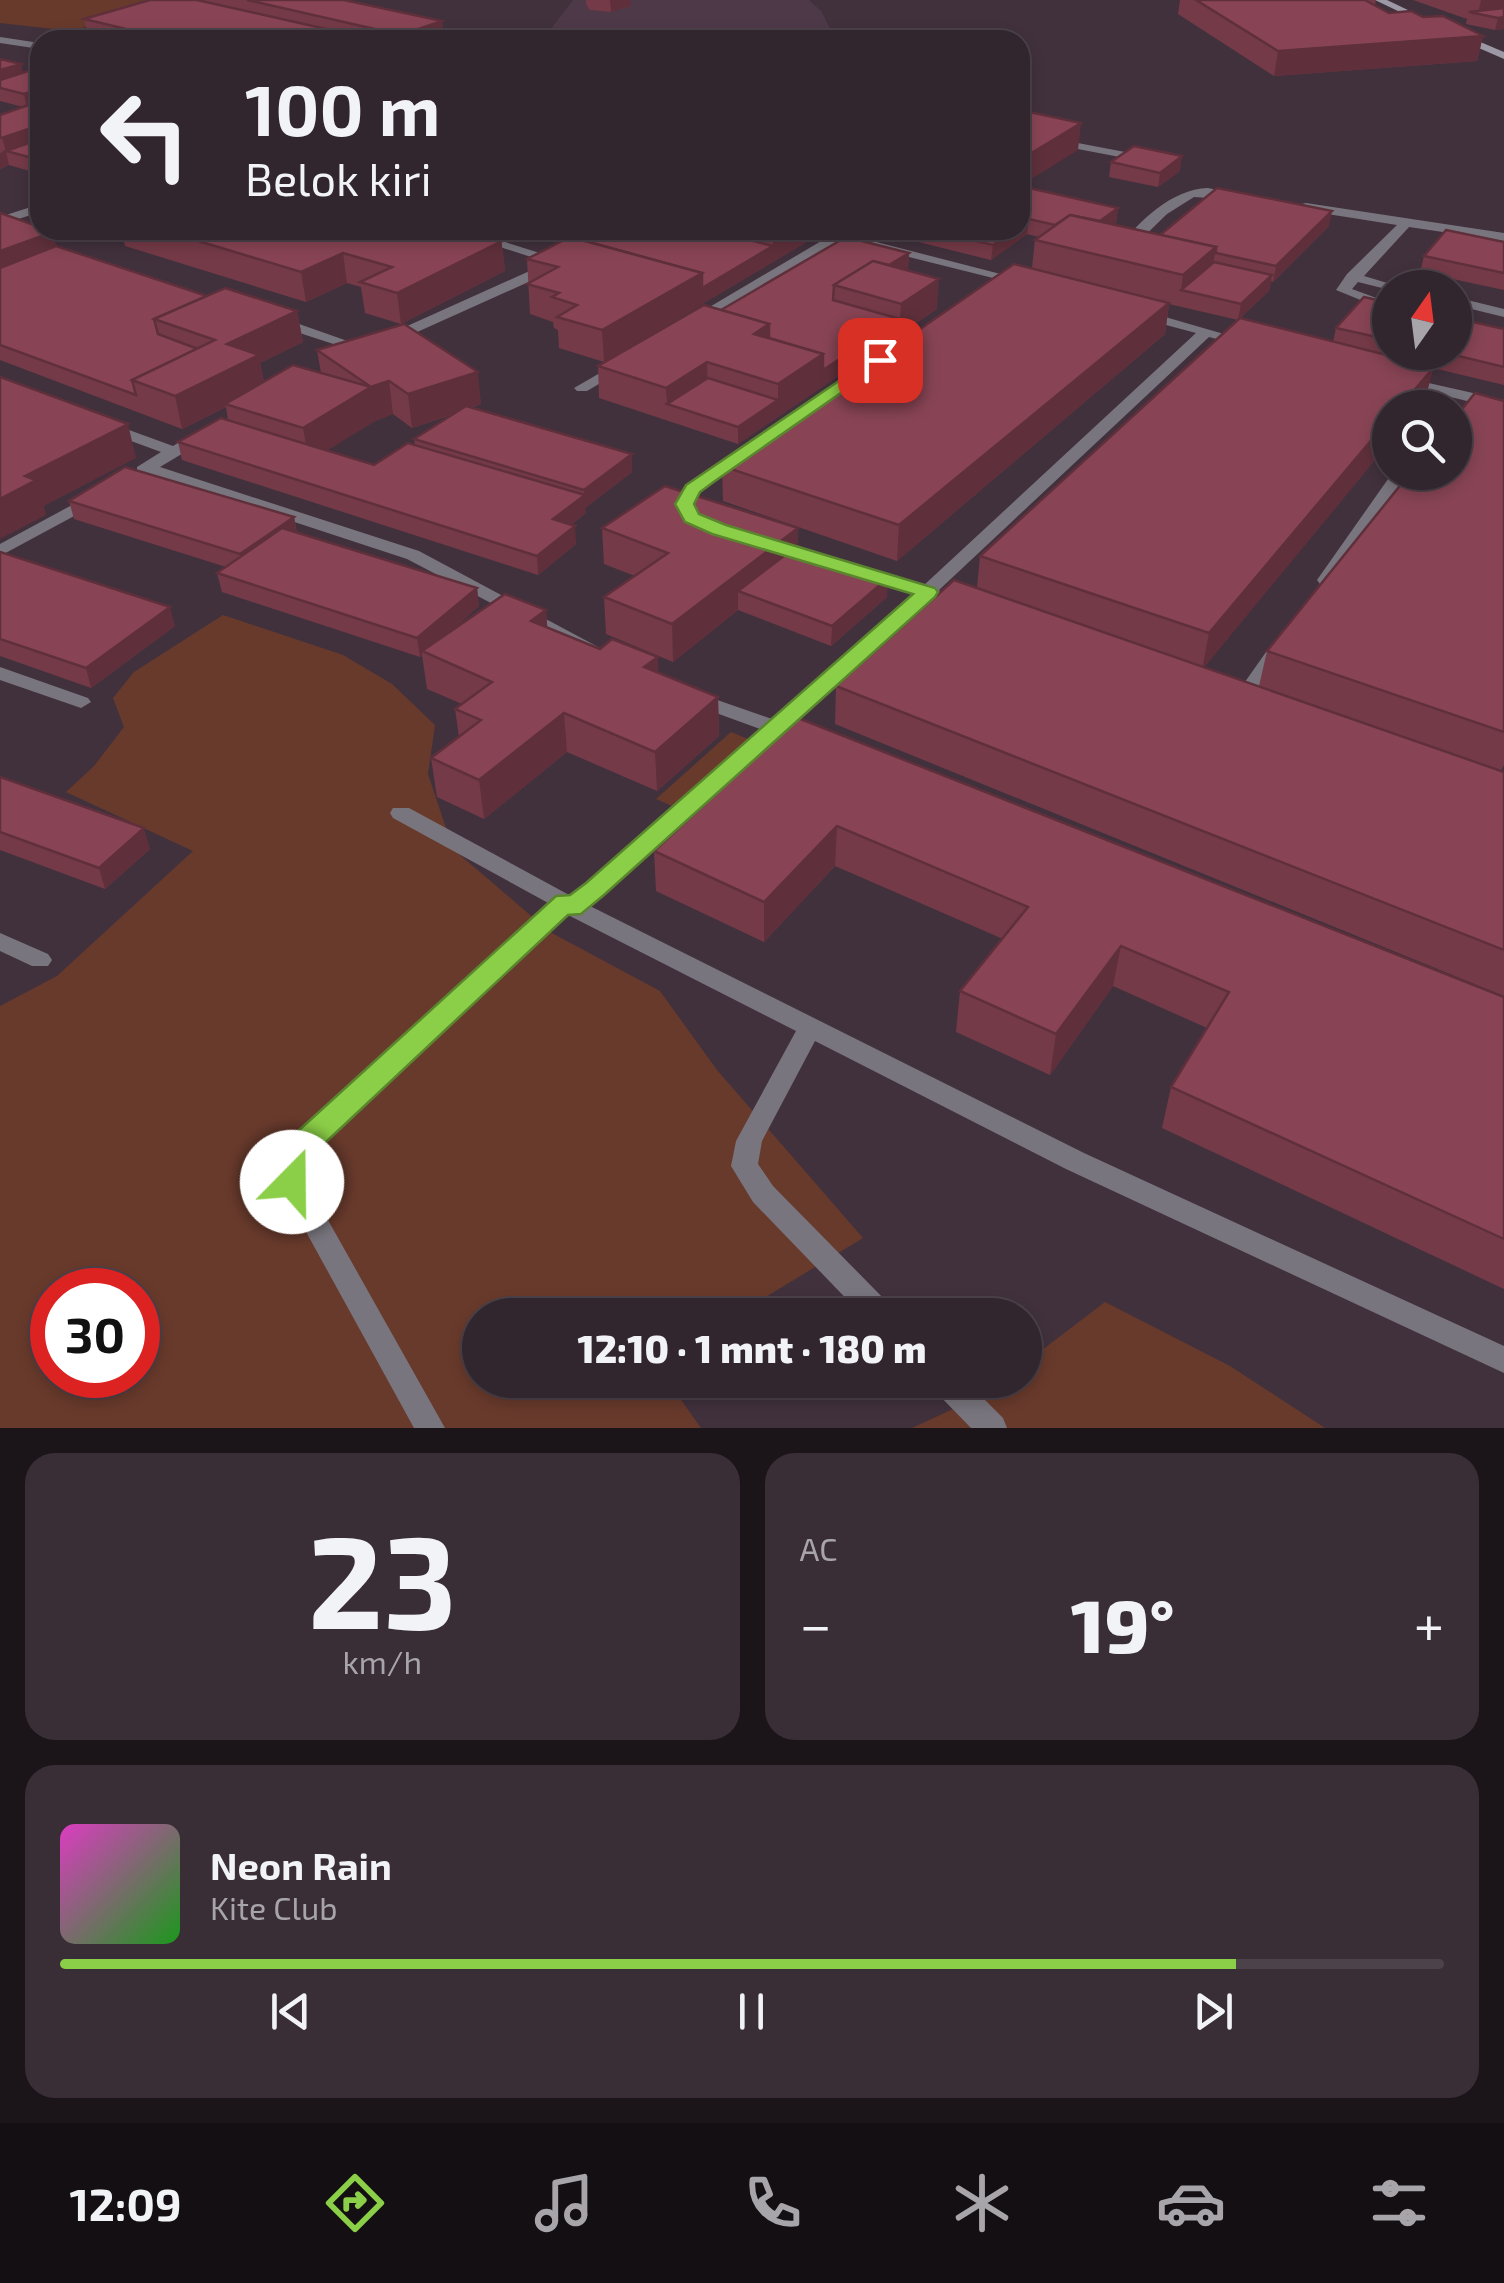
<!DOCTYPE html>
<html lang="id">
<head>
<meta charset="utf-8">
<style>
  :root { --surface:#31252e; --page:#392d36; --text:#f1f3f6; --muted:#a8a5aa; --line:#4c424a; --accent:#8bce47 }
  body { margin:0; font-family:"Exo 2",sans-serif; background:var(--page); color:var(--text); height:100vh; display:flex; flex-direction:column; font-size:38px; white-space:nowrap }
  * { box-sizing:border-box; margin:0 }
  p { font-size:32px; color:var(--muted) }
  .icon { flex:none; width:55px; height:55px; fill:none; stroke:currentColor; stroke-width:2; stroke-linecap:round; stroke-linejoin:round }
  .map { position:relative; height:1428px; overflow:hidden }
  .side { display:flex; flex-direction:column; gap:25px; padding:25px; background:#1b1419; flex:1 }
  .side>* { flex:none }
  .hud { position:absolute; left:30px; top:30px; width:1000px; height:210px; border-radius:30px; box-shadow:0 5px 15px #0003,0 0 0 2px var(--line); background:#31252e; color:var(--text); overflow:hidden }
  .needle { width:65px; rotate:14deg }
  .tools { position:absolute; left:1372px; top:270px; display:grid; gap:20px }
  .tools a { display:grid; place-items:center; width:100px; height:100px; border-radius:50%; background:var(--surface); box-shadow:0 5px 15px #0003,0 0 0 2px var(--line); font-size:50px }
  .speed { position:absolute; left:30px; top:1268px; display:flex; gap:20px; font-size:50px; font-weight:700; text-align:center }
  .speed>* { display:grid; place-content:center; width:130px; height:130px; border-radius:50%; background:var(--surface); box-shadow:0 5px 15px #0003,0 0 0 2px var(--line); line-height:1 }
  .speed .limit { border:15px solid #d22; background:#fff; color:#111 }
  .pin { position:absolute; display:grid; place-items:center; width:85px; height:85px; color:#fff; margin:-42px; border-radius:20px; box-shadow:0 5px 15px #0006 }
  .me { position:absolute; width:110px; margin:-55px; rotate:22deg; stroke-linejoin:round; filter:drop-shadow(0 0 8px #0008) }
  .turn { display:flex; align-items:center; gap:35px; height:210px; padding:0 50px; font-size:45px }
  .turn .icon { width:130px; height:130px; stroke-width:2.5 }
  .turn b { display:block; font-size:70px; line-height:85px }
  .big { font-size:75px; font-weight:800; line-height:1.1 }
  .side .widget { flex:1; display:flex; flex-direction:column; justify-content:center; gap:15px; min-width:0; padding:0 35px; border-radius:30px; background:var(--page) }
  .side .dial { align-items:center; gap:0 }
  .dial b { font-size:130px; line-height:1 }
  .song { display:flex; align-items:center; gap:30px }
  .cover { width:120px; height:120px; border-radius:15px; background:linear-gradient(135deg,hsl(310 70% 55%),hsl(120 70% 35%)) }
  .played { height:10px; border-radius:5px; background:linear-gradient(90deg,var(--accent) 85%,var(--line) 85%) }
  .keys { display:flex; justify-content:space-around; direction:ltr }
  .heat { display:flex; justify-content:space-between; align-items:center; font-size:55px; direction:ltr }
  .side .tiles { flex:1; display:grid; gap:25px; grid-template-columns:1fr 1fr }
  .widget:last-child { grid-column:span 2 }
  .trip { position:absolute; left:462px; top:1298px; width:580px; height:100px; border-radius:50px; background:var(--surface); box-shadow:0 5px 15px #0003,0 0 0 2px var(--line); font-weight:800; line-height:100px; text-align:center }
  .menu { display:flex; height:160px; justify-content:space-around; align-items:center; background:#140f12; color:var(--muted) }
  .menu .icon { width:70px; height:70px }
  .menu .active { color:var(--accent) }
  .menu b { font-size:45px; color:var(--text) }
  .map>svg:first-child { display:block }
</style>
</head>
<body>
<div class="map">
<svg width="1504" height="1428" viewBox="0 0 1504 1428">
  <rect width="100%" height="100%" fill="#41313d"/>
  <polygon fill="#4e3949" points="573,0 809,0 821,11 833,34 853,40 574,40 547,34"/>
  <g fill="#683a2c" fill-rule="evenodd">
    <polygon points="0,0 180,0 71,31 0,23"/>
    <path d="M223 615 343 655 392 684 435 725 428 774 453 849 550 932 660 991 717 1070 863 1238 736 1315H480V1380H667L701 1428H0V1006L57 976 193 851 66 792 94 766 124 727 113 698 134 672ZM52 1290H138V1375H52Z"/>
    <polygon points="731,732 785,754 711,823 656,799"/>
    <polygon points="1105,1302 1230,1366 1325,1428 912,1428 983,1395 1002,1380 1025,1380 1025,1363"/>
  </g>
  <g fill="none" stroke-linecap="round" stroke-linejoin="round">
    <g fill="#79757e" fill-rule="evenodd">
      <polygon points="0,37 40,43 40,49 0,43"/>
      <polygon points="1020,132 1146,156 1152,159 1146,162 1020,138"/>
      <path d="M1208 188 1244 196 1238 200 1194 197 1167 214 1128 252H1118L1117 249C1139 222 1171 189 1208 188Z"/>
      <polygon points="1306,203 1504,233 1504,241 1409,227 1364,276 1404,288 1390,288 1390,290 1358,282 1352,289 1390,303 1390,312 1336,290 1347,274 1397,225 1302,210 1302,204"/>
      <polygon points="40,204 40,212 0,225 0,217"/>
      <polygon points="447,230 467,230 568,262 561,266 555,264 555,270 395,342 385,342 385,336 545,264 553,264"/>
      <polygon points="808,230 843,230 849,235 1028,281 1021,285 841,240 701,324 691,324 691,318 828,237"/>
      <polygon points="1455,297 1504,309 1504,317 1455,305"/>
      <polygon points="1141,310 1255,343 1248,347 1209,337 939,590 944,595 941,599 930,599 789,725 799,732 796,736 778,735 588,905 1084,1153 1504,1346 1504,1373 1066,1169 815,1041 762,1141 758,1164 773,1186 891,1306 896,1315 862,1315 753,1202 731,1166 736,1141 796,1031 568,915 308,1157 304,1169 306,1181 445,1428 414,1428 283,1190 278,1169 288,1143 550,904 393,818 390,813 393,808 409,808 571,896 760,729 686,702 683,698 686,694 700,694 772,719 914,594 856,577 853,573 856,569 862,568 923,586 1196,333 1136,317 1136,311"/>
      <polygon points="272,318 282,318 373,350 361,353 272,324"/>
      <polygon points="619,362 626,366 624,369 587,391 577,391 574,388"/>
      <polygon points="1402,377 1504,400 1504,410 1397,384 1395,381"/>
      <polygon points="107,422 173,446 193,434 205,434 205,440 160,467 419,551 600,648 598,652 584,652 407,559 148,474 137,473 137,467 161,452 101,430 99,427"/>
      <polygon points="744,447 752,452 750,455 699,492 693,504 701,518 698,522 686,522 677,504 686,485"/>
      <polygon points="1393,472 1410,472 1332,584 1320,584 1317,580"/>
      <polygon points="96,492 104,497 102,501 0,556 0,544"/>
      <polygon points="1278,643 1288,649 1249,704 1235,704 1232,700 1235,696 1271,645"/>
      <polygon points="0,667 88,698 91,702 81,708 0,680"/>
      <polygon points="0,933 48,954 52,960 48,966 32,966 0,951"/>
      <polygon points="930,1380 965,1380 1003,1418 1007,1428 971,1428 934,1390"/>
    </g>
    <g fill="#9d98a5" fill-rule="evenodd">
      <polygon points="1375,0 1387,0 1433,22 1425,24"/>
      <polygon points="1459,33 1504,52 1504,59 1456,38"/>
    </g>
  </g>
  <g fill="#753a48" fill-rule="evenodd">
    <polygon points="197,0 344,0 442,21 443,34 424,40 124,40 87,31 84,19"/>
    <polygon points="586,0 589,0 589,4 589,0 631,0 631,6 611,12 590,10 586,4"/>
    <polygon points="1180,0 1376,0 1375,5 1389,13 1423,17 1483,36 1477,61 1274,76 1178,14"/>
    <polygon points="1413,0 1504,0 1504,29 1495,30 1466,24 1467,19"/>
    <polygon points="0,59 23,73 40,69 40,174 9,165 0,169 0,115 23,107 0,101"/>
    <polygon points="1111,162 1180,171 1158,187 1109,177"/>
    <polygon points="1020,186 1118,208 1116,223 1114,224 1160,235 1329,226 1273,282 1271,281 1269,291 1238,320 1169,304 1165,334 897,561 723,501 722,466 1032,268 1035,240 1039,237 1027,234 991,260 870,230 1020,230"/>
    <path d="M0 213 56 246 207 296 297 311 303 342 260 363 264 382 321 373 317 350 481 404 471 408 632 472 585 508 586 513 571 525 576 544 538 575 182 460 178 442 228 420 226 407 182 429 0 360ZM393 414 412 428 454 414 414 439 415 445 374 465 327 450 375 421Z"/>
    <polygon points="121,230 500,230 505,271 401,324 365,313 361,287 347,283 306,302 125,246"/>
    <polygon points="519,230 598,230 579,240 589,242 613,230 815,230 815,237 616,355 721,310 909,253 908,269 906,270 937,309 738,444 599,398 598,366 604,362 559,348 558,330 554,328 553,322 530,314 527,259 561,242"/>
    <polygon points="1504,242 1504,290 1420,272 1424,256"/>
    <polygon points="1390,303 1390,352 1455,352 1504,329 1504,385 1433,368 1425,399 1204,667 1259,686 1267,651 1504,401 1504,765 1501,771 1504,772 1504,996 835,724 836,686 977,588 980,556 1333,342 1336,328"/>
    <polygon points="69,501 294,517 297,533 477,588 479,606 444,637 546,610 547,628 600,649 658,657 658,673 718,697 719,736 657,791 567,752 484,819 437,797 431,758 459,737 455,709 462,704 427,689 422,655 420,657 222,592 217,573 226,567 74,519"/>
    <polygon points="602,528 798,528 797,546 887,597 831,646 738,610 673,662 606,634 604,597 635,576 604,564"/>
    <polygon points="0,552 175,626 91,688 0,656"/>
    <polygon points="798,718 1504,997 1504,1289 1162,1128 1171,1087 1207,1028 1113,986 1050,1075 956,1032 960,991 1003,939 835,866 764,942 656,891 654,851"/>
    <polygon points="0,777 150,849 105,889 0,850"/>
  </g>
  <g fill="#5f303b">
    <polygon points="610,0 631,0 631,6 611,12"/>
    <polygon points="1481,0 1504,0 1504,29 1495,30 1498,18 1478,14"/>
    <polygon points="442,21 443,34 424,40 401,40 401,35"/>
    <polygon points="1483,36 1477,61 1274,76 1278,51"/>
    <polygon points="21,64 24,77 0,84 0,70"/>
    <polygon points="40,89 40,104 27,108 24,94"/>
    <polygon points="1026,99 1024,112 1020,114 1020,102"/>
    <polygon points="1081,123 1078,150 1020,186 1020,160"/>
    <polygon points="40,125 40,154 6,151 2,138"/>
    <polygon points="6,151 9,165 0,169 0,153"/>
    <polygon points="1182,156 1180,171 1158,187 1160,173"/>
    <polygon points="1118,208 1116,223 1083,248 1085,232"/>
    <polygon points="1332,211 1329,226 1273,282 1276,266"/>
    <polygon points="1029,219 1027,234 991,260 993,245 1014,230 1020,230 1020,226"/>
    <polygon points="469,230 500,230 505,271 401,324 397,293"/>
    <polygon points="569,230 598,230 570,244"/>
    <polygon points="777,230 815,230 815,237 604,362 602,330 702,273 773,246 773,232"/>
    <polygon points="53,232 60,262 0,285 0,251"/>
    <polygon points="1216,247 1211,277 1181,290 1179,306 1183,275"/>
    <polygon points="343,253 347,283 306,302 301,272"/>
    <polygon points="909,253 908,269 867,295 850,290"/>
    <polygon points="1272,275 1269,291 1238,320 1241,304"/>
    <polygon points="939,279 937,309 738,444 738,427 778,400 778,384 823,354 900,319 901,304"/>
    <polygon points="1169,303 1165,334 897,561 899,525"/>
    <polygon points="297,311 303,342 260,363 265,387 225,404 226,407 182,429 175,396 227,344"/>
    <polygon points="769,324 769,354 754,334"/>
    <polygon points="707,362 708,395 667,404 666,388"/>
    <polygon points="1434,367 1425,399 1418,408 1399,408"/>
    <polygon points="478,372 481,404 412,428 408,394"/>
    <polygon points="389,381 393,414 375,421 309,462 303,428 371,387"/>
    <polygon points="1390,418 1390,442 1202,670 1209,633"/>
    <polygon points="128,424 136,458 44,506 46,515 0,539 0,499 25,476"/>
    <polygon points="632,454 632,472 585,508 586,513 554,538 553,519 584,495 584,490"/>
    <polygon points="294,517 297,535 244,573 240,554"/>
    <polygon points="575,526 576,544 538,575 537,556"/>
    <polygon points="798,528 797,564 738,591 738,610 673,662 672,624"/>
    <polygon points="888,578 887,597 831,646 832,626"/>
    <polygon points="477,588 479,606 425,653 422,651 422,655 420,657 417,638"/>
    <polygon points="170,607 175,626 91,688 86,668"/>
    <polygon points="546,610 549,648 531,621"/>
    <polygon points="658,657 659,695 644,667"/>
    <polygon points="718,697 719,736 657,791 655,752"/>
    <polygon points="564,713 567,752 484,819 479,780"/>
    <polygon points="837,826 835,866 764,942 764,902"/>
    <polygon points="144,828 150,849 105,889 99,868"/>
    <polygon points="1121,946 1113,986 1050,1075 1056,1034"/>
  </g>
  <g fill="#884454" stroke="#5f303b" stroke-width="2.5">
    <polygon points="150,0 197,0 366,38 360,40 172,40 84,19"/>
    <polygon points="247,0 344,0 442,21 401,35"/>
    <polygon points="1196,0 1365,0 1389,13 1411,11 1423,17 1443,16 1483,36 1278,51"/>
    <polygon points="1504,8 1504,17 1498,18 1469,12"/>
    <polygon points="835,32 868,40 810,39"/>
    <polygon points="508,35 537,40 497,40"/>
    <polygon points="0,59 21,64 0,70"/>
    <polygon points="38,68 40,69 40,89 24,94 0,88 0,80"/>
    <polygon points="40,101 40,125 2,138 0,137 0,115"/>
    <polygon points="1020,110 1081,123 1020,160"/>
    <polygon points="40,139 40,160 6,151"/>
    <polygon points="1134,146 1182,156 1160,173 1111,162"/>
    <polygon points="1020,186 1118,208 1100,221 1070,215 1055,225 1029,219 1020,226"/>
    <polygon points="1217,188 1332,211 1276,266 1216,253 1216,247 1160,235"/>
    <polygon points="0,213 40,227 40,230 53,232 0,251"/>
    <polygon points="1070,215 1216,247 1183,275 1035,240"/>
    <polygon points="162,230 375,230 386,233 392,230 469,230 467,231 502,241 397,293 360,282 392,267 343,253 301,272"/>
    <polygon points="613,230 710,230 773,246 702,288 702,273 589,242"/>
    <polygon points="941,230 1014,230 993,245 938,232"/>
    <polygon points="1446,230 1504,242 1504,273 1424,256"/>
    <polygon points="570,237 702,273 602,330 557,317 577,305 552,297 559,293 527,284 558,267 527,259"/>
    <polygon points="846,237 909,253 889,265 873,261 834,285 833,300 900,319 823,370 823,354 769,338 769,324 721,310"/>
    <polygon points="56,246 207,296 154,319 158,334 198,349 132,380 136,395 0,345 0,268"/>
    <polygon points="873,261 939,279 901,304 834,285"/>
    <polygon points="1214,262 1272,275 1241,304 1181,290"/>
    <polygon points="1014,264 1169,303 899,525 722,466"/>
    <polygon points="225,288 297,311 227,344 259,355 175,396 132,380 215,340 154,319"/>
    <polygon points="1364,297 1390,303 1390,340 1336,328"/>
    <polygon points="704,305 769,324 754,334 823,354 778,384 707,362 666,388 598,366"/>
    <polygon points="1240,318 1434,367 1399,408 1390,408 1390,418 1209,633 980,556"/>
    <polygon points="1455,318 1504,329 1504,367 1442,352 1455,352"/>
    <polygon points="404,324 478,372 408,394 389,381 371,387 303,428 225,404 293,365 371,387 317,350"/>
    <polygon points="0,377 128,424 25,476 36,480 0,499"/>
    <polygon points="708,378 778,400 738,427 667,404"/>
    <polygon points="1475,393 1504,401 1504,732 1267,651 1411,472 1455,472 1455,418"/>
    <polygon points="466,406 632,454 584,490 414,439"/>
    <polygon points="221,418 374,465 408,443 585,495 553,519 575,526 537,556 178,442"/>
    <polygon points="125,467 294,517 240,554 69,501"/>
    <polygon points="665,486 798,528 672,624 604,597 668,553 602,528"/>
    <polygon points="282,528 477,588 417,638 217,573"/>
    <polygon points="797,546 888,578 832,626 738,591"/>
    <polygon points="0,552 170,607 86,668 0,639"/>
    <polygon points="954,580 1504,772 1504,950 836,686"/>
    <polygon points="505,594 546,610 531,621 600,649 612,639 658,657 644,667 718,697 655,752 564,713 479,780 431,758 481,720 455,709 492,682 422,651"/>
    <polygon points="798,718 1504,997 1504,1239 1171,1087 1229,992 1121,946 1056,1034 960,991 1028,907 837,826 764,902 654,851"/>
    <polygon points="0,777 144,828 99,868 0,832"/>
  </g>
  <polygon fill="#8bce47" stroke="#5a862e" stroke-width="2.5" points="874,357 888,360 715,481 700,492 694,504 699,514 726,525 935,588 938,592 935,597 604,895 581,914 568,915 310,1157 303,1191 292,1195 282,1191 276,1168 286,1142 556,896 570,895 586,883 913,594 712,534 685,522 675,504 686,485"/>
</svg>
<div class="tools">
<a><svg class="needle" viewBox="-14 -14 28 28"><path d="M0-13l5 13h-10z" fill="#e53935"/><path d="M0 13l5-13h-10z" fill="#a8a5aa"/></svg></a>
<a><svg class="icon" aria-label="search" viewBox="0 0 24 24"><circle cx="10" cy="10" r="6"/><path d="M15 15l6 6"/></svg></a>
</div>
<div class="speed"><div class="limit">30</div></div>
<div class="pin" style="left:880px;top:360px;background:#d93025"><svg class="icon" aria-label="arrive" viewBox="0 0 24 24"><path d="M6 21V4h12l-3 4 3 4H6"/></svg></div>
<svg class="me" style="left:292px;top:1182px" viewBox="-20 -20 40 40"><circle r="19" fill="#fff"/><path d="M0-13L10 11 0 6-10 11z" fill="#8bce47"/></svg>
<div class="trip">12:10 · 1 mnt · 180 m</div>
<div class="hud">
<div class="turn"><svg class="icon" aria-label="left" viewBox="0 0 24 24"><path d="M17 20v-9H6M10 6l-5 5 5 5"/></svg><div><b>100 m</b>Belok kiri</div></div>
</div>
</div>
<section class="side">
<div class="tiles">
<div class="widget dial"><b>23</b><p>km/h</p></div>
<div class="widget"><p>AC</p>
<div class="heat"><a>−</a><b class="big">19°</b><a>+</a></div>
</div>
<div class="widget">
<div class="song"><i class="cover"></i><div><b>Neon Rain</b><p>Kite Club</p></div></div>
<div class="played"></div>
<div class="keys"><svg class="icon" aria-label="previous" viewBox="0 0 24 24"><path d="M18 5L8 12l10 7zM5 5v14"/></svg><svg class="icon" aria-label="pause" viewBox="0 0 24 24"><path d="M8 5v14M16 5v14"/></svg><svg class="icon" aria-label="next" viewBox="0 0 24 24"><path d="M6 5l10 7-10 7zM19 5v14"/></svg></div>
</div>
</div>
</section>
<nav class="menu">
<b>12:09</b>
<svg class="icon active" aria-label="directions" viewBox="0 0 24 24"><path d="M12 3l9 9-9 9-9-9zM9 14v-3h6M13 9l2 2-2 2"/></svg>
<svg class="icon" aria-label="music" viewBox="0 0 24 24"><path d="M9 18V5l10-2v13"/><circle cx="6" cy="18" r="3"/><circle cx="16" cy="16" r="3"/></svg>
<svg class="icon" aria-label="phone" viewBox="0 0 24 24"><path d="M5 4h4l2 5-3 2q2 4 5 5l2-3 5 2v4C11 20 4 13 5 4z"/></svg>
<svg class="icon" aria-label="climate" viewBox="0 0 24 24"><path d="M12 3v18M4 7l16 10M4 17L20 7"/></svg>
<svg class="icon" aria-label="car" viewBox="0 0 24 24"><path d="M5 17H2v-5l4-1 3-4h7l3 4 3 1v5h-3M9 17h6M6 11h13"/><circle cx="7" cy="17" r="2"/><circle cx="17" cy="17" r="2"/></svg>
<svg class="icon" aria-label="filters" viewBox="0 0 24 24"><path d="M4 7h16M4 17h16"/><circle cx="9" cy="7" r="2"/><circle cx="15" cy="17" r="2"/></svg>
</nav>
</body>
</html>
